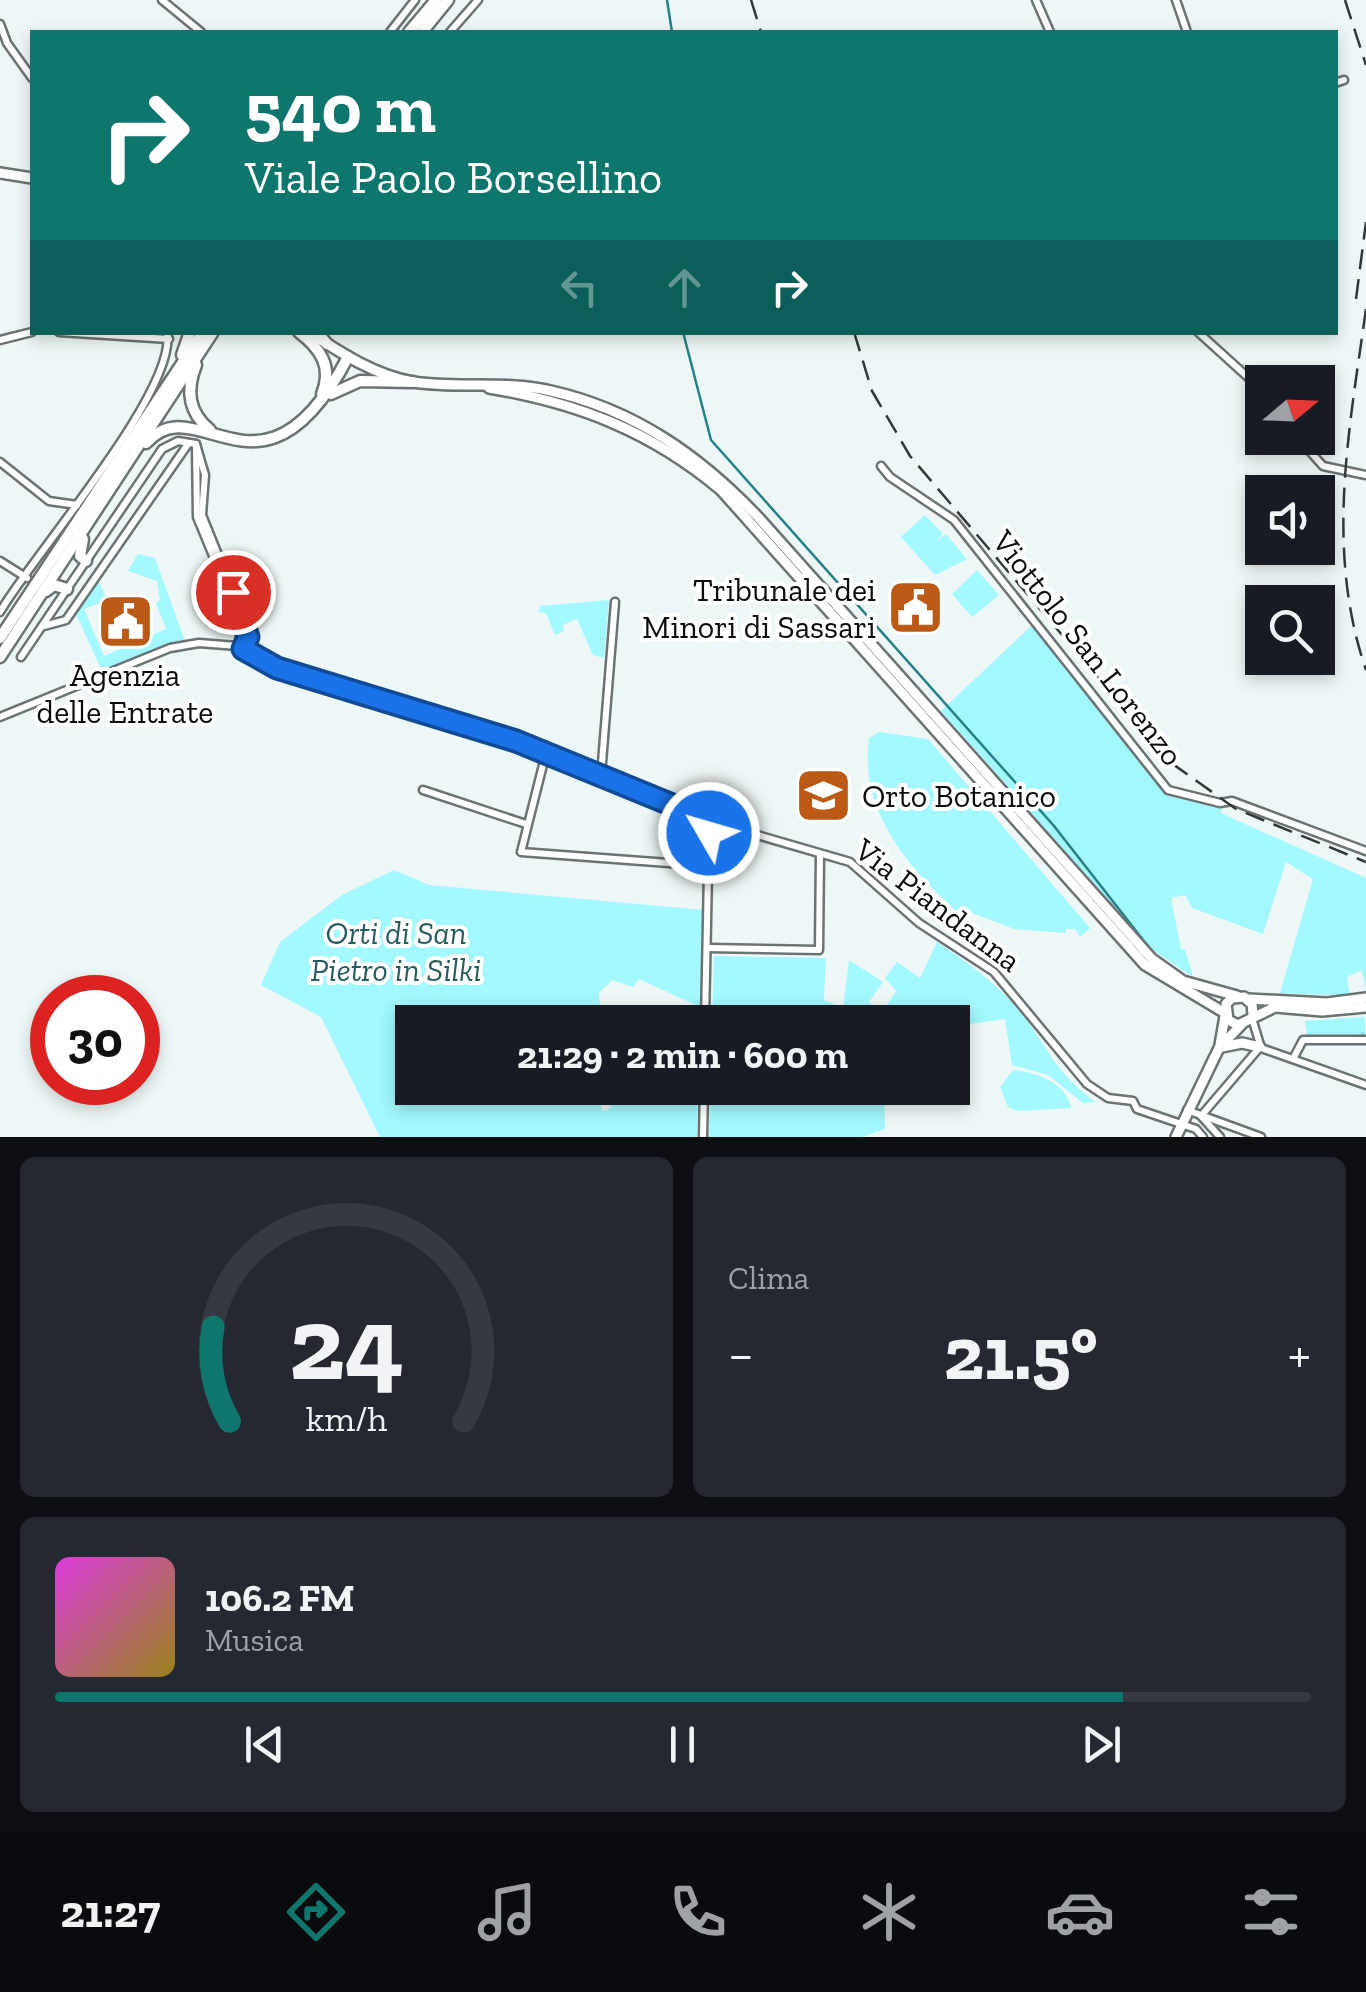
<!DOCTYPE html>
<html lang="it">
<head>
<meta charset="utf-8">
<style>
  :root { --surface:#171b24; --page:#242831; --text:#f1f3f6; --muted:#9ea1a6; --line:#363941; --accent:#0f766e }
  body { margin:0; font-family:"Zilla Slab",serif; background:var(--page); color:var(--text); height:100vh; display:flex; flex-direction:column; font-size:38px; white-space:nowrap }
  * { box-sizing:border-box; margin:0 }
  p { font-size:32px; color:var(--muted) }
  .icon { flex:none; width:55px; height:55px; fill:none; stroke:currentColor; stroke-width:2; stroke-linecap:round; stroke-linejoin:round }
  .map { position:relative; height:1137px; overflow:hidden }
  .panel { display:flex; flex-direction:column; gap:20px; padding:20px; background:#0d0f14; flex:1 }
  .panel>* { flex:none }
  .banner { position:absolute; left:30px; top:30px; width:1308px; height:305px; border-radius:0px; box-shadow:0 5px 15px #0003; background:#0f766e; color:#fff; overflow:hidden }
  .needle { width:65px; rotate:71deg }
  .tools { position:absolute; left:1245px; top:365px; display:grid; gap:20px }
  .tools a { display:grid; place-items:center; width:90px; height:90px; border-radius:0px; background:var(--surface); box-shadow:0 5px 15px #0003; font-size:50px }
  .speed { position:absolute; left:30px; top:975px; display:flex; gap:20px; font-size:50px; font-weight:700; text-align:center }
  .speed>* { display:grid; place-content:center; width:130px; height:130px; border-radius:50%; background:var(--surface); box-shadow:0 5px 15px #0003; line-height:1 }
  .speed .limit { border:15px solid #d22; background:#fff; color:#111 }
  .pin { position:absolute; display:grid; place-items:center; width:85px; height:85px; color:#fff; margin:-42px; border:5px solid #fff; border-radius:50%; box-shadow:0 2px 10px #0007 }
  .me { position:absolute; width:110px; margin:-55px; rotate:308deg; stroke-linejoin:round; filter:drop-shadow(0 0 8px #0008) }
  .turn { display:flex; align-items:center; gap:35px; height:210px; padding:0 50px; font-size:45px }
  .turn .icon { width:130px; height:130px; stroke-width:2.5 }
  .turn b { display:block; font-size:70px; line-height:85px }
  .lanes { display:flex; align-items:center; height:95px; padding:0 50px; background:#0003; justify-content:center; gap:50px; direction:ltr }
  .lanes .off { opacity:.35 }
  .big { font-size:75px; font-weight:800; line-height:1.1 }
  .panel .card { flex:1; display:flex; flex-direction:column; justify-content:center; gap:15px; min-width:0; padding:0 35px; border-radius:15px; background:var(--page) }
  .panel .dial { align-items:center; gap:0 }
  .dial svg { height:260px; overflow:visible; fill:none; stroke:var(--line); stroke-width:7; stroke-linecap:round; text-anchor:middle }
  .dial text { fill:var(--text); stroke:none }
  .song { display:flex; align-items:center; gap:30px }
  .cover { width:120px; height:120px; border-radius:15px; background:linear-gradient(135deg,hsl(300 70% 55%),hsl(50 70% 35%)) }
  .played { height:10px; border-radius:5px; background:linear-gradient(90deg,var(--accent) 85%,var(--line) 85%) }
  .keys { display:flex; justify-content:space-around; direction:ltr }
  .heat { display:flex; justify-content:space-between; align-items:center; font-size:55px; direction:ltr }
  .panel .tiles { flex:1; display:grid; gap:20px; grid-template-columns:1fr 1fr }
  .card:last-child { grid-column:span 2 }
  .trip { position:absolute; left:395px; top:1005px; width:575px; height:100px; border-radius:0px; background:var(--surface); box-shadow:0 5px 15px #0003; font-weight:800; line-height:100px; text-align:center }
  .tab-bar { display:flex; height:160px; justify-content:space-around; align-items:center; background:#090b0e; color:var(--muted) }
  .tab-bar .icon { width:70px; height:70px }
  .tab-bar .current { color:var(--accent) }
  .tab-bar b { font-size:45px; color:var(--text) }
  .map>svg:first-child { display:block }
</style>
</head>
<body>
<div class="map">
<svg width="1366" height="1137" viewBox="0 0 1366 1137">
  <defs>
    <pattern id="park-tufts" width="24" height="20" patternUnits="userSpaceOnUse" patternTransform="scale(2.5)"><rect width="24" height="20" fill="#a2f8fc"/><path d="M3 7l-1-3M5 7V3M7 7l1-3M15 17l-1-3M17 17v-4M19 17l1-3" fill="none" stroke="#8ad3d7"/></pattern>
  </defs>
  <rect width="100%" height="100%" fill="#eef7f7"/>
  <g fill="#a2f8fc">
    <polygon points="925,515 943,534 935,542 946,534 967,559 935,575 901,537"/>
    <polygon points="138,554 155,558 185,641 102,671 76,614 99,582 108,600 84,609 104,656 166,629 156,603 160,600 157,581 128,571"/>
    <polygon points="977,570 999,595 972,617 952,594"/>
    <polygon points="609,600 604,658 593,655 577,619 563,625 564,631 555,635 546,613 539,612 540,606"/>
    <polygon points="1031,626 1167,792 1208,799 1223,807 1220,812 1225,815 1366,878 1366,991 1362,970 1347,977 1350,996 1280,993 1313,879 1286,862 1263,934 1192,908 1185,895 1171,898 1181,949 1185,949 1193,977 1153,950 941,711"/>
    <path d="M879 732 928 739 1090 928 1080 937 1075 929H1066V933L1014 929 962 909 959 913C908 868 859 811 869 738Z"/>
    <polygon points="394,870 429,885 704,910 700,1007 639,979 633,987 612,980 599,993 601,1020 613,1022 412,1022 412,1088 605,1088 596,1091 603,1111 611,1108 607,1093 627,1088 698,1088 697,1137 380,1137 321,1017 261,985 280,942 342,895"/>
    <path d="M937 942C970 964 1002 987 1026 1019 1051 1054 1059 1076 1096 1102L1083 1103 1048 1075 1012 1065 1005 1019 963 1025 965 1041 953 1042 952 1022H876L896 991 885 978 897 962 920 978Z"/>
    <polygon points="714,956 826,958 824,1000 843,1008 849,960 883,982 869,1002 877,1009 870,1022 712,1022"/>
    <path d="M1013 1070C1037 1072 1066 1083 1071 1108L1019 1111 1008 1107 1000 1087Z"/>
    <polygon points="710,1088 884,1088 885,1129 863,1137 709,1137"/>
  </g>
  <polygon fill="url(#park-tufts)" points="1364,1017 1366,1036 1307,1035 1305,1021"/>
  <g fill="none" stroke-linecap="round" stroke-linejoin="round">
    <g stroke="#258185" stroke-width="2.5">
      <polyline points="667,0 672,32"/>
      <polyline points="683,332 711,440 1054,826 1147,945"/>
    </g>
    <defs>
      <g id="minor">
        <polyline points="162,0 201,32"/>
        <polyline points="1036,0 1050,32"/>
        <polyline points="1176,0 1187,32"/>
        <polyline points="0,24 7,43 32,78"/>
        <polyline points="390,32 415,0"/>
        <polyline points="450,32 478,0"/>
        <polyline points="1335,83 1344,80"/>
        <polyline points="59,332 169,339"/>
        <polyline points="1198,332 1262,390"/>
        <polyline points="0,340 32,332"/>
        <polyline points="1298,438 1323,466 1366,475"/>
        <polyline points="196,444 205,475 202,515 244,619 248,637 243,649"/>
        <polyline points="196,446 197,517 240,621 242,643"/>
        <polyline points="0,462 49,501 77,505"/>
        <polyline points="881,466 890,477 954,520 1168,790 1220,803 1232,801 1366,851"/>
        <polyline points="0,561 27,578"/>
        <path d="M0 612C32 556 178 391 167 332"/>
        <polyline points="44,626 66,620 188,444"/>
        <polyline points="21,657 162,449 178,441 196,444"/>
        <polyline points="0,717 170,648 199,643 237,646 277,668 516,741 709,821 850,862 919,923 994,972 1087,1084 1108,1098 1133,1101 1137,1109 1196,1129 1203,1137"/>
        <polyline points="546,753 521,852 709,866"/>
        <polyline points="601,775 615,602"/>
        <polyline points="423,790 526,824"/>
        <polyline points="707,948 819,950 820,854"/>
        <polyline points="1252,1018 1261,1048 1366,1085"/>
        <polyline points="705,1022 709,821"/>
        <polyline points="1293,1059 1303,1040 1366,1040"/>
        <polyline points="1187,1110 1261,1137"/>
        <polyline points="1201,1116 1260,1047"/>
        <polyline points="1202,1117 1220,1137"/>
        <polyline points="703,1137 704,1088"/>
      </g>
      <g id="major">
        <polyline points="0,173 32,178"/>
        <path d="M309 332C341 353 374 375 413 382 459 389 505 380 551 391 635 410 700 456 758 517L1152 959 1183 981 1237 996"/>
        <path d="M489 388C578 403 651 431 721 490L1145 965 1225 1013"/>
        <polyline points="1248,999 1327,1003 1366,998"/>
        <polyline points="1253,1015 1252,1004 1244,997 1232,998 1226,1004 1228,1020 1238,1025 1275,1007 1322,1011 1366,1007"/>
        <polyline points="1220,1045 1225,1016"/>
        <polyline points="1222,1047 1242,1043 1260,1047"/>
        <polyline points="1176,1137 1219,1048 1241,1025"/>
      </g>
      <g id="highway">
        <polyline points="409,32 436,0"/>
        <polyline points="422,32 448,0"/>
        <path d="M299 332C321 349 333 367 322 394"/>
        <polyline points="317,332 327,344"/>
        <polyline points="182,355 190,332"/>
        <path d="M196 365C186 390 188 412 210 430"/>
        <polyline points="331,394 360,381 413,382"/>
        <path d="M146 443C198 384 262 521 348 357"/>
        <polyline points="83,539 80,556 86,561"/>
        <polyline points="46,591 54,585 67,589"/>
        <polyline points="0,638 203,332"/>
        <polyline points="0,657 213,332"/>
      </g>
    </defs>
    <use href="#minor" stroke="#6b7374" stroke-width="11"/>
    <use href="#major" stroke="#6b7374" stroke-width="14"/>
    <use href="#highway" stroke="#6b7374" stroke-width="15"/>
    <use href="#minor" stroke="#fff" stroke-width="6"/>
    <use href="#major" stroke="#fff" stroke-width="9"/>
    <use href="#highway" stroke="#fff" stroke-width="10"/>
    <g stroke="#333737" stroke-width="2.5" stroke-dasharray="20 10" stroke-linecap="butt">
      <polyline points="751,0 761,32"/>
      <polyline points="1345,0 1366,65"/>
      <polyline points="1356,299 1366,222"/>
      <path d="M1366 309C1349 431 1325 550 1366 670"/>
      <polyline points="854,332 872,391 910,456 1170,762 1236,809 1366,862"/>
    </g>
  </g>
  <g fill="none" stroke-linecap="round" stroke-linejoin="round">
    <defs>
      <polyline id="route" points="233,592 248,637 243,649 277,668 516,741 709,820 709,833"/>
    </defs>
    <use href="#route" stroke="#114b97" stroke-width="25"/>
    <use href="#route" stroke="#1a73e8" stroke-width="18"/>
  </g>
  <defs>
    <symbol id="civic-square" viewBox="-11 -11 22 22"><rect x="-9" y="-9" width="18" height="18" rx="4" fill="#ba5a16" stroke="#fff"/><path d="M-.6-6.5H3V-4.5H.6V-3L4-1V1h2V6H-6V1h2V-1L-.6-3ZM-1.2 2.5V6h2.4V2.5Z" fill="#fff"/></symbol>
    <symbol id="university-square" viewBox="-11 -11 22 22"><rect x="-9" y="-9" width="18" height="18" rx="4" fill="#ba5a16" stroke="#fff"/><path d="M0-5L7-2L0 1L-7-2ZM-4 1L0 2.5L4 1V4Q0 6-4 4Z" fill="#fff"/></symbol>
  </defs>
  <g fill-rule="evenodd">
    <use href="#civic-square" x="884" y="576" width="63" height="63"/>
    <use href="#civic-square" x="94" y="590" width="63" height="63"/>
    <use href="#university-square" x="792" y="764" width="63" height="63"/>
  </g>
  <g text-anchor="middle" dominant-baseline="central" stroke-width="8" stroke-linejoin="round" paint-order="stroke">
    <g font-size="32" fill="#0a0d0d" stroke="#fff" text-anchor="end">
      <text x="876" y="590">Tribunale dei<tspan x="876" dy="37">Minori di Sassari</tspan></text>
      <text x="125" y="675" text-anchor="middle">Agenzia<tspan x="125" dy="37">delle Entrate</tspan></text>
      <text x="862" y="796" text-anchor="start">Orto Botanico</text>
    </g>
    <g font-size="32" fill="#0a0d0d" stroke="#fff">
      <text transform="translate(1088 648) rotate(52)">Viottolo San Lorenzo</text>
      <text transform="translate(938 905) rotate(37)">Via Piandanna</text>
    </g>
    <g font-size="32" font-style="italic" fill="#295d5f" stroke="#fff">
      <text x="396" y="933">Orti di San<tspan x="396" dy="37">Pietro in Silki</tspan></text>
    </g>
  </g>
</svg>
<div class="tools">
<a><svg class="needle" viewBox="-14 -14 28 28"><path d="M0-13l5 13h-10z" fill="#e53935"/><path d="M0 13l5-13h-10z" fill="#9ea1a6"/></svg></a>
<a><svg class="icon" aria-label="sound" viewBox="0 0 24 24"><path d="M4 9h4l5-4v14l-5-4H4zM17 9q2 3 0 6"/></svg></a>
<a><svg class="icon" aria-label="search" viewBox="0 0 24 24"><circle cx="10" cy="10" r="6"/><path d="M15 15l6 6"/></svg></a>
</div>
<div class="speed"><div class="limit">30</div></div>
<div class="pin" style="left:233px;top:592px;background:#d93025"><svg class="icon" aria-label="arrive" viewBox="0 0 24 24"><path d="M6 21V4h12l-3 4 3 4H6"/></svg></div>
<svg class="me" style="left:709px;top:833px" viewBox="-20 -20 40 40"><circle r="17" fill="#1a73e8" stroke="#fff" stroke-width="3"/><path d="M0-11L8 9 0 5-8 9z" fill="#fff"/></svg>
<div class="trip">21:29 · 2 min · 600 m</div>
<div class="banner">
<div class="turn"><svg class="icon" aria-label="right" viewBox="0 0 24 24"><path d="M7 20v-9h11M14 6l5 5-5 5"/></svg><div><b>540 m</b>Viale Paolo Borsellino</div></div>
<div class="lanes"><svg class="icon off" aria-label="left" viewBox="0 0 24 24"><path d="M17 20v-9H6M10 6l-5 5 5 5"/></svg><svg class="icon off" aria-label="ahead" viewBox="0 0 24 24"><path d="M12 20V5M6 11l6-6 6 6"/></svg><svg class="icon" aria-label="right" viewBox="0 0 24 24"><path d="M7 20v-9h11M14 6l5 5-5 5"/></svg></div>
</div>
</div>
<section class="panel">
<div class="tiles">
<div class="card dial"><svg viewBox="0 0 100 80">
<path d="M14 69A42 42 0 1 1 86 69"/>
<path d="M14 69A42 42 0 0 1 9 40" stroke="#0f766e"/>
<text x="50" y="56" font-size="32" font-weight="700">24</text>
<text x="50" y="72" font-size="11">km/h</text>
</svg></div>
<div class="card"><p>Clima</p>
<div class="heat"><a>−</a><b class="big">21.5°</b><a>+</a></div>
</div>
<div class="card">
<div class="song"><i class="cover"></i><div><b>106.2 FM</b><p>Musica</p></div></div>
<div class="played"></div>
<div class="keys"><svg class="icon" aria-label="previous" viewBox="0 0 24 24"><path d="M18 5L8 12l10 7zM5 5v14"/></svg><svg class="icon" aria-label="pause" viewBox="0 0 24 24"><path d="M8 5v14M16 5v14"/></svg><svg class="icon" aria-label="next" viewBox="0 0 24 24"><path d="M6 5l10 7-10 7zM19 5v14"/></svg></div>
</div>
</div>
</section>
<nav class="tab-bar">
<b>21:27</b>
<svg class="icon current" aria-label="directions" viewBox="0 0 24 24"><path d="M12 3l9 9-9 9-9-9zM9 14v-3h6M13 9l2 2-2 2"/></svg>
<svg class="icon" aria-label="music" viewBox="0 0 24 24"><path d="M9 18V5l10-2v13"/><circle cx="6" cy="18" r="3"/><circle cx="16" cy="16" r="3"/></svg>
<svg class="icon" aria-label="phone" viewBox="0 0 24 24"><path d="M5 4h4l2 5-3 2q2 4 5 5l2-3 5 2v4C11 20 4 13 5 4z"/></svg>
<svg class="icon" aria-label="climate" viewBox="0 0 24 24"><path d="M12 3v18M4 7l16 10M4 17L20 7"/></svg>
<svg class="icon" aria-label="car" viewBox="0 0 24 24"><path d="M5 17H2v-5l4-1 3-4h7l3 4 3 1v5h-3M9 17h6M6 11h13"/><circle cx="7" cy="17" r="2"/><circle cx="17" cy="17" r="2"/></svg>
<svg class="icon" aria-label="filters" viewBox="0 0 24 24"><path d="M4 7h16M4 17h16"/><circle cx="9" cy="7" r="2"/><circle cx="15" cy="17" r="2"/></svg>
</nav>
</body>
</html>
